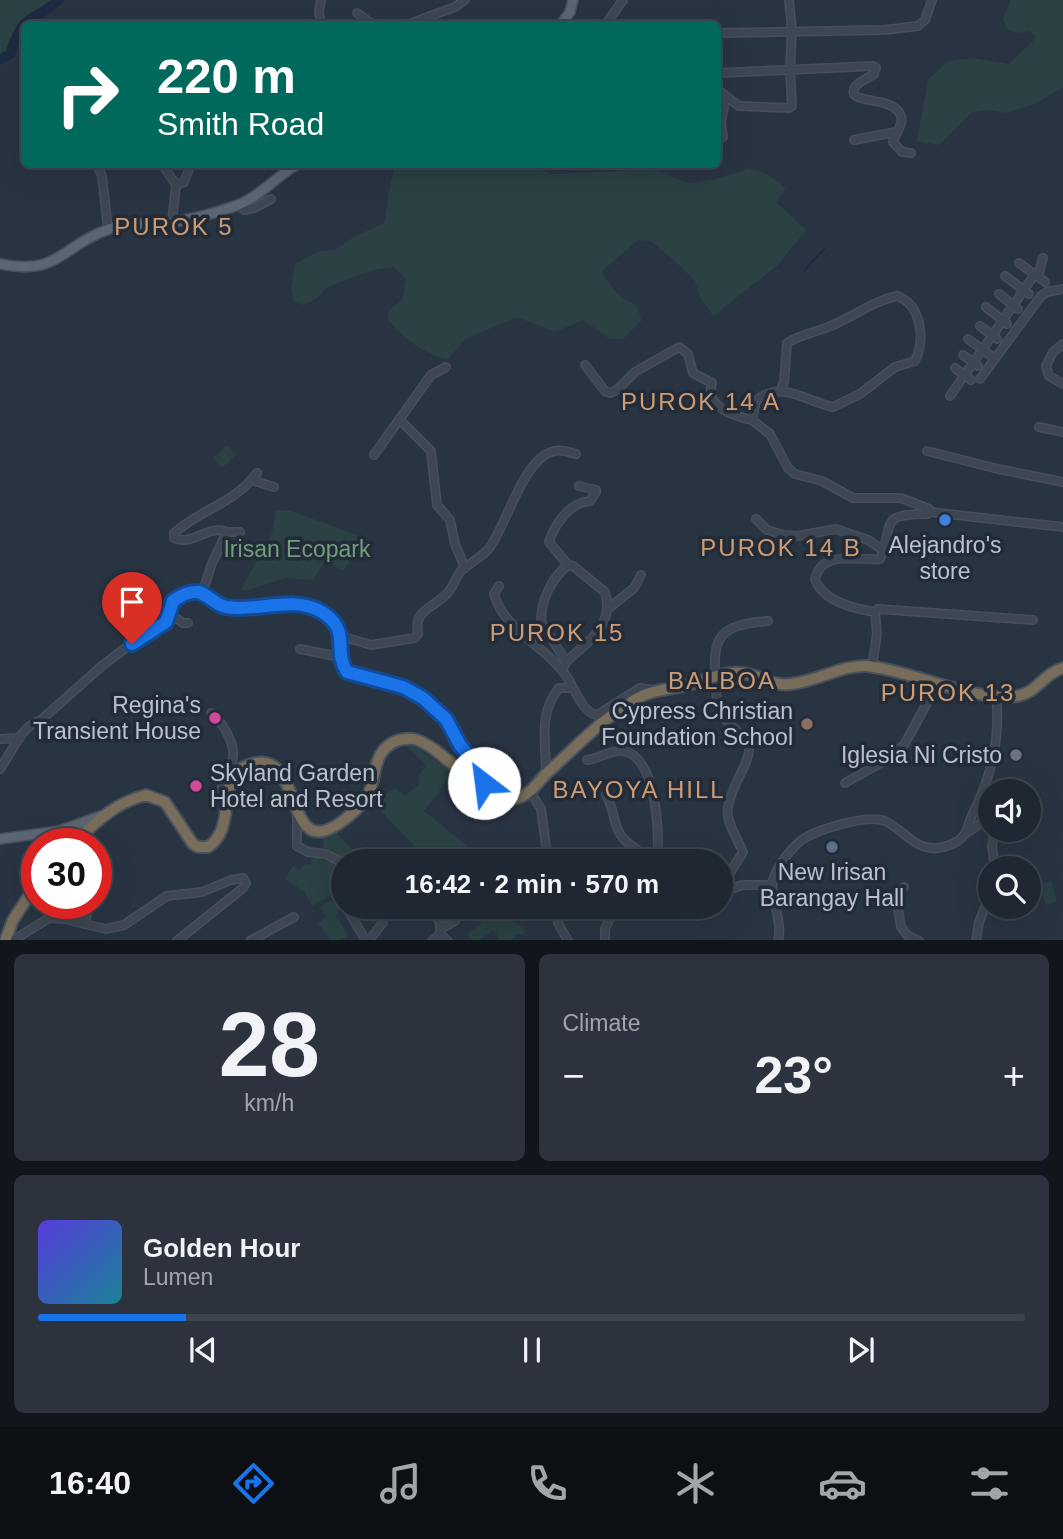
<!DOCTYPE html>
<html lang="en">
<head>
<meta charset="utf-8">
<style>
  :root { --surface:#1f2732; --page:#2c333e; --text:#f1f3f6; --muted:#a1a5ac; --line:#3c444d; --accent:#1a73e8 }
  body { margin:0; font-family:Helvetica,sans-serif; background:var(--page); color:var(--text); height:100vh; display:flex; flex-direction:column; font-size:26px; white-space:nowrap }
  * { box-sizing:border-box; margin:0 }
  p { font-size:23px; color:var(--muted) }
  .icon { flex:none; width:38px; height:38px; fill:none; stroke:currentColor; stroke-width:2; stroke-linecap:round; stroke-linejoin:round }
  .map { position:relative; height:940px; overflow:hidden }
  .sheet { display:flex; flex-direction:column; gap:14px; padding:14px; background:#11151c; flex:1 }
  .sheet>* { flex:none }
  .banner { position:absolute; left:21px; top:21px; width:700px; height:147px; border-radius:10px; box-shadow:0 7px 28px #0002,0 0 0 2px var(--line); background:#00695c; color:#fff; overflow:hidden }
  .fabs { position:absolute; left:978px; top:779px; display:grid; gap:14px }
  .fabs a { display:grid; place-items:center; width:63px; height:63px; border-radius:50%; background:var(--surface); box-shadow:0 7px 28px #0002,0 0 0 2px var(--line); font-size:35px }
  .speed { position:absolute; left:21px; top:828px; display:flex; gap:14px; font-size:35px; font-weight:700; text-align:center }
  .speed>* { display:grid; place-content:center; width:91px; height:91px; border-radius:50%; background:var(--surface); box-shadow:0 7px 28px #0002,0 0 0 2px var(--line); line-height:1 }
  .speed .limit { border:10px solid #d22; background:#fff; color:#111 }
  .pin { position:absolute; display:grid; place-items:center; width:60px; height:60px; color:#fff; margin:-72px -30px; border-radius:50% 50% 50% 0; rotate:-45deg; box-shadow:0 0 7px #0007 }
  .pin .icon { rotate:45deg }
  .me { position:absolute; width:77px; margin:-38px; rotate:330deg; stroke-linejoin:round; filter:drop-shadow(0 0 5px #0008) }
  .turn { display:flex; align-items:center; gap:24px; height:147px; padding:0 21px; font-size:32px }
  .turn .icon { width:91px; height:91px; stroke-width:2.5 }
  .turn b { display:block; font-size:49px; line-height:60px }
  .big { font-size:52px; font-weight:600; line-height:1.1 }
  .sheet .widget { flex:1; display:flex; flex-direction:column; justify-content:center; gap:10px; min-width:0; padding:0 24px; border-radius:10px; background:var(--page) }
  .sheet .dial { align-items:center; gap:0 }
  .dial b { font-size:91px; line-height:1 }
  .song { display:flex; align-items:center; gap:21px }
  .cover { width:84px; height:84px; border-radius:10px; background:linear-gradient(135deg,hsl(250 70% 55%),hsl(190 70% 35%)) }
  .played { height:7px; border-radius:4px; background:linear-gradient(90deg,var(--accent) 15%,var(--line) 15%) }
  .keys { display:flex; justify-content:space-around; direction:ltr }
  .heat { display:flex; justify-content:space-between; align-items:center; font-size:38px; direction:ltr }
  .sheet .tiles { flex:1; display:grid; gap:14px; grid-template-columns:1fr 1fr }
  .widget:last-child { grid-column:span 2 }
  .trip { position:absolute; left:331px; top:849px; width:402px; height:70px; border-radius:35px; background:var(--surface); box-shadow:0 7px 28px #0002,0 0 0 2px var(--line); font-weight:600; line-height:70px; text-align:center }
  .dock { display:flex; height:112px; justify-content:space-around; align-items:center; background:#0c1014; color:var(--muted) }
  .dock .icon { width:49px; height:49px }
  .dock .current { color:var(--accent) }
  .dock b { font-size:32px; color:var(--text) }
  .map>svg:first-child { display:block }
</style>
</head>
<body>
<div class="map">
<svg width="1063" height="941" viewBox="0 0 1063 941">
  <rect width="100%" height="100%" fill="#293443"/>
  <g fill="#2b4144">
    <path d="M0 0H59C29 25 24 11 10 54L0 60Z"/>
    <polygon points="1011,0 1063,0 1063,87 1035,104 1005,113 991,110 972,112 939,145 917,141 928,79 949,61 973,58 1009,64 1036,38 1030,31 1019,33 1007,29 1003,19"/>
    <path d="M396 165H531L551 174 625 171 642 167 661 172 688 183 716 179 748 169 760 171 778 181 786 189 776 202 806 230 778 265 713 316 700 297 695 281 677 263 651 241 638 240 602 271 608 282 621 297 636 305 642 320 623 339H610L583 320 555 332 517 317 465 339 448 359C426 356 401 336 388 320L389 310 402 300 406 279 394 267 372 270 327 287 316 299 303 305 294 302 291 287 295 264 319 251 335 250 354 237 384 223C389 202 388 185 396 165Z"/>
    <polygon points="227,445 236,455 222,468 213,458"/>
    <polygon points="276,510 291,511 365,538 343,571 325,561 313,580 285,578 245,591 241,589 272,533"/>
    <polygon points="413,745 453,773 424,811 477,854 474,861 429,861 372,802 395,788 405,796 419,784 418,776 427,766 406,746"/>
    <polygon points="335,831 362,861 345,861 324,851 322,836"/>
    <polygon points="313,857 332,861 343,866 343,876 329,886 334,894 312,906 305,892 285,879 293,866 299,870 306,864 311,865"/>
    <polygon points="1051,881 1057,902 1046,905 1038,885"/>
    <polygon points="331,900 342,905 336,916 348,935 341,940 330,940 318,923 326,917 320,907"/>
    <polygon points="479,907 508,907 511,920 526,930 522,935 518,934 512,940 500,940 494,930 479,940 471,940 467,934 481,923 478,912 480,909"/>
  </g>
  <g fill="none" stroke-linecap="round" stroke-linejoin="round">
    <polyline stroke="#1c2b41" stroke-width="2" points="805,270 825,248"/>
    <path stroke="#1c2b41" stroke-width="10" d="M0 60 10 54C24 11 29 25 59 0"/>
    <defs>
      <g id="minor">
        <polyline points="321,0 319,11 321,24"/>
        <polyline points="357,13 372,24"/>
        <polyline points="409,24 455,7 465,0"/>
        <polyline points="606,24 623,0"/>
        <polyline points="718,33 884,30 918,26 925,20 932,0"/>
        <path d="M718 73 873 66 876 68 874 74C869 78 859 81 855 87 844 106 894 94 901 116 904 124 895 134 893 142L902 152 911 153"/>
        <polyline points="718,90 739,106 789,108 792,106 790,70 792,30 789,0"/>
        <polyline points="723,137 721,122 726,98"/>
        <polyline points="854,140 896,132"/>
        <polyline points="96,164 102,176 108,229"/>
        <polyline points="162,164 176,185 172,222"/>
        <polyline points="176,185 184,182 191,164"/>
        <polyline points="239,205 244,210 254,208 271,199"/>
        <polyline points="1019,263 1045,282"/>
        <polyline points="1005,276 1029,294"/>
        <polyline points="1038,276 1043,258"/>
        <polyline points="999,294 1018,309"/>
        <polyline points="986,307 1007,324"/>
        <polyline points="980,326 997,339"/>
        <polyline points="968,339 994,358"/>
        <polyline points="1063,344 1053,352 1046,366 1049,376 1063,384"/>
        <polyline points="963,355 978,366"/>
        <path d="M585 365 605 391 610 393 618 389 635 372 679 347 688 354 693 373 712 383C704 407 734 416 752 420"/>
        <polyline points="955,368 971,380"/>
        <polyline points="980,379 1041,296 1047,292 1063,289"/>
        <path d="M780 391 784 382 787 343C802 334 817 332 833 325 855 316 873 301 897 296 922 305 925 340 915 361L895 367 860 394 833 407C808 402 780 379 756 401L752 420 770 434 788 468 795 474 822 481 853 498H901L929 509 930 512"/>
        <polyline points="950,396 1035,274"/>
        <polyline points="399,419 431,451 437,505 450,520 455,544 465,568"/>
        <polyline points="1039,427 1063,432"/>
        <polyline points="927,451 998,469 1063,482"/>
        <polyline points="374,455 431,375 446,367"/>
        <polyline points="252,480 274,487"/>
        <polyline points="756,519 767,530 784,535 798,536 836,529 868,540 880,548 926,545"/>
        <polyline points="227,532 240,532"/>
        <path d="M499 586 494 594C505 635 557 650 573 688"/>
        <path d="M202 594 212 563 227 532C207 524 192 547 174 538V533C201 509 234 504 257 473"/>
        <polyline points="609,608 634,588 641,575"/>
        <polyline points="875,612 878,609 1033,620"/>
        <polyline points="169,613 183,623 188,623"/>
        <path d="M768 621C722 625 711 634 716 681 717 691 715 705 720 713 727 726 749 735 749 751 748 761 743 769 739 777 721 815 726 816 743 852L724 882 725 889 729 890 742 885H770L773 881"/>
        <path d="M341 636 371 645 415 638 418 634C413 607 436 609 450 590 454 584 456 577 461 571 470 562 482 558 490 547 507 524 524 456 555 451 561 449 570 452 576 454"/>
        <polyline points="300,649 340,657"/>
        <path d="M566 662 541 621C541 599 552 578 568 565"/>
        <path d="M872 666 877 634 875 612C855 609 822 601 815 579 822 549 858 561 880 559 895 523 878 514 927 514L930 512 1063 527"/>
        <path d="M563 669 566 662C588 641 615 626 605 592L573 566 568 565 549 542C554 525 570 502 590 501L596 492V490L579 486"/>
        <path d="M211 713C222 721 235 743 233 757 231 769 223 779 221 790V793L228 797"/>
        <polyline points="0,739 20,738"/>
        <path d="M587 760C599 759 612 749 624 751 657 758 660 836 657 861"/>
        <path d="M0 769C11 754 21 725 41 720L103 665 139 638 163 625 173 601 189 593 202 594 223 607 250 609 289 603 308 606 323 613 335 624 341 636 340 657 347 672 403 687 423 698 446 719 460 745 482 773 485 789"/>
        <path d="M546 773C546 743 538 713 559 688H573C579 698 585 713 597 715L640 688 655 690"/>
        <polyline points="845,783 879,764 904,745 938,683"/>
        <polyline points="530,791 541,809 548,861"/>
        <path d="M606 795C615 809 612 824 622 837 630 848 641 846 642 861"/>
        <polyline points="297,812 297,846 308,852 326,854 343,863"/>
        <polyline points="965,834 990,817"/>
        <polyline points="995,868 992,846 995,830"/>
        <polyline points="904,887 899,890 896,897 901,927 907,935 919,941"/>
        <polyline points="349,906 349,912 366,941"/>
        <polyline points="431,906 440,923 440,934 432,941"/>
        <polyline points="471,906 472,908"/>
        <polyline points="555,906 558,923 568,941"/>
        <polyline points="435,914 459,906"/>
        <polyline points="85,924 89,903"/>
        <polyline points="441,929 455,921"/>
        <polyline points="440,934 448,941"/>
        <polyline points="12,941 49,918 64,919 106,929 124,925 167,896 202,892 231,880 243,878 246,883 243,888 177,941"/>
        <polyline points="250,941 294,917"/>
        <polyline points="369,941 383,922"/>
        <polyline points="605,941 605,929 616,906"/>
        <path d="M778 941C784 920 767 894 774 877 778 865 793 846 803 839 819 829 868 814 885 821 901 828 913 847 931 848 941 849 958 844 964 835 968 829 969 821 972 815 991 778 1001 738 996 696"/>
        <polyline points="976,941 979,922 990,895"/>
      </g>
      <g id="major">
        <polyline points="561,24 570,12 573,0"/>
        <path d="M0 264C60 276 62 245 109 229 130 221 151 225 173 222 193 219 216 213 235 206 259 198 276 176 298 164"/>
        <polyline points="0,839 59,831 101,816"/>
        <polyline points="53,844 59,831"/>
      </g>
      <g id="highway">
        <path d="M73 844C96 822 116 802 146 795L165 802 193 844 198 847H208C238 827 215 779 246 766 313 738 274 891 361 805 381 786 366 751 399 740 404 739 409 738 414 739 445 747 485 807 517 798 531 795 539 780 549 771 576 747 603 718 634 700 650 690 666 690 684 686 702 682 722 671 741 673 759 674 771 687 791 684 818 681 841 665 867 666 914 671 971 702 1017 696 1037 693 1044 673 1063 668"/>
        <polyline points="5,941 13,920 37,883"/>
      </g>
    </defs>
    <use href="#minor" stroke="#474f5c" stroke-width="10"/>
    <use href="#major" stroke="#474f5c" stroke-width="12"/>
    <use href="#highway" stroke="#48515d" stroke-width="14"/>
    <use href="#minor" stroke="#3d4652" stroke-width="7"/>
    <use href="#major" stroke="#5c6572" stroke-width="9"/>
    <use href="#highway" stroke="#786d5b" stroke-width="10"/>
  </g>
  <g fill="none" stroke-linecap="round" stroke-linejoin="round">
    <defs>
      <path id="route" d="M132 644 166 622 173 601C180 596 189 591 198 592 208 594 215 605 226 607 261 613 300 591 330 618 348 635 334 653 347 672L403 687 423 698 446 719 460 745 482 773 484 783"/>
    </defs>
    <use href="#route" stroke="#114b97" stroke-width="18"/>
    <use href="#route" stroke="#1a73e8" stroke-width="12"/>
  </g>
  <circle fill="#3f7fe0" stroke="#222b38" stroke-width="2.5" cx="945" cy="520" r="7"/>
  <g fill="#d1479c" stroke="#222b38" stroke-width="2.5">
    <circle cx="215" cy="718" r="7"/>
    <circle cx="196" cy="786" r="7"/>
  </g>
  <circle fill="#8d6e63" stroke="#222b38" stroke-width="2.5" cx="807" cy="724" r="7"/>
  <circle fill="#6b7280" stroke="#222b38" stroke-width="2.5" cx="1016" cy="755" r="7"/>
  <circle fill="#5c6f8a" stroke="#222b38" stroke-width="2.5" cx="832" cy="847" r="7"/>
  <g text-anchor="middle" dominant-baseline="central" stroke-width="7" stroke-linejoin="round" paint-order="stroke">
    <g font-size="23" fill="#bbc1cc" stroke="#222b38" text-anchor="end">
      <text x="945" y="545" text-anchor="middle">Alejandro's<tspan x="945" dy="26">store</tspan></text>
      <text x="201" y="705">Regina's<tspan x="201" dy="26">Transient House</tspan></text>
      <text x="793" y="711">Cypress Christian<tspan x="793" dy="26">Foundation School</tspan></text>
      <text x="1002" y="755">Iglesia Ni Cristo</text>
      <text x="210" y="773" text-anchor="start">Skyland Garden<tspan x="210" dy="26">Hotel and Resort</tspan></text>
      <text x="832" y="872" text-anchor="middle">New Irisan<tspan x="832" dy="26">Barangay Hall</tspan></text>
    </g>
    <g font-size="23" fill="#739c7d" stroke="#222b38">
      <text x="297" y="549">Irisan Ecopark</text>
    </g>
    <g font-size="24" letter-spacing="2" fill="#d19b71" stroke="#222b38">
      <text x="174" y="226">PUROK 5</text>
      <text x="701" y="401">PUROK 14 A</text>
      <text x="781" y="547">PUROK 14 B</text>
      <text x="557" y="632">PUROK 15</text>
      <text x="722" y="680">BALBOA</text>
      <text x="948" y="692">PUROK 13</text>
      <text x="639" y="789">BAYOYA HILL</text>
    </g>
  </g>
</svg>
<div class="fabs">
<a><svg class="icon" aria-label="sound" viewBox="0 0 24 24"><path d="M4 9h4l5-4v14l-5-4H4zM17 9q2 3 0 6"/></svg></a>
<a><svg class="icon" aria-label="search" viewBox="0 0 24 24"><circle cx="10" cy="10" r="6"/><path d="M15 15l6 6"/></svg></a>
</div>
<div class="speed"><div class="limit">30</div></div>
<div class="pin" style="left:132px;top:644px;background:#d93025"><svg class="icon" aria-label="arrive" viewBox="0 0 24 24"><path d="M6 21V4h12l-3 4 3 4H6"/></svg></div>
<svg class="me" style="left:484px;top:783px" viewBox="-20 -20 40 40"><circle r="19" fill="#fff"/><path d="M0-13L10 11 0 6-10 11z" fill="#1a73e8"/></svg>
<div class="trip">16:42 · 2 min · 570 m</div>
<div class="banner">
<div class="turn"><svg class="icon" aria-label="right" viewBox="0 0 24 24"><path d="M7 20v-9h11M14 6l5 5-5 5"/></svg><div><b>220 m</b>Smith Road</div></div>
</div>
</div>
<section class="sheet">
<div class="tiles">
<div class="widget dial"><b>28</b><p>km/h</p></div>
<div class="widget"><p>Climate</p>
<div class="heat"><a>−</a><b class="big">23°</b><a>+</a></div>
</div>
<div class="widget">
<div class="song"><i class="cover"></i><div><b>Golden Hour</b><p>Lumen</p></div></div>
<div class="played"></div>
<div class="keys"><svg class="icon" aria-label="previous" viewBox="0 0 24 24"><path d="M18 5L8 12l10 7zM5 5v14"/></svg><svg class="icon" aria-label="pause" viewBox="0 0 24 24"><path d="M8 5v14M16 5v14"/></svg><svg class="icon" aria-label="next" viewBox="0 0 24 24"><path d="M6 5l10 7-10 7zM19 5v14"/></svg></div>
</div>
</div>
</section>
<nav class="dock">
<b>16:40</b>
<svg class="icon current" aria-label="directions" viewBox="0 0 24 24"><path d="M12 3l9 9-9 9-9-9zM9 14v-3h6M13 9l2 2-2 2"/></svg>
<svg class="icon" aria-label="music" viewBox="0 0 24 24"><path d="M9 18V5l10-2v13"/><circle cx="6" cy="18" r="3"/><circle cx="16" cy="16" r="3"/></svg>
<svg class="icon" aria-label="phone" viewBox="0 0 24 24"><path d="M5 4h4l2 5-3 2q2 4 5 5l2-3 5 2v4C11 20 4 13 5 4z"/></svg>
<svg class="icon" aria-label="climate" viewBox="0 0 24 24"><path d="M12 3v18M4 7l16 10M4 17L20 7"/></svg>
<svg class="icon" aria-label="car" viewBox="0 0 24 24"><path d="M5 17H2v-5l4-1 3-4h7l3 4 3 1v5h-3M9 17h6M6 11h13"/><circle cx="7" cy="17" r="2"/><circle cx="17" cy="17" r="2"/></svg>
<svg class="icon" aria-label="filters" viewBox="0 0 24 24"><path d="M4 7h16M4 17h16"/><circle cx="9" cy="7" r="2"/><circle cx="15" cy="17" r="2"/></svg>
</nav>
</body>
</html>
